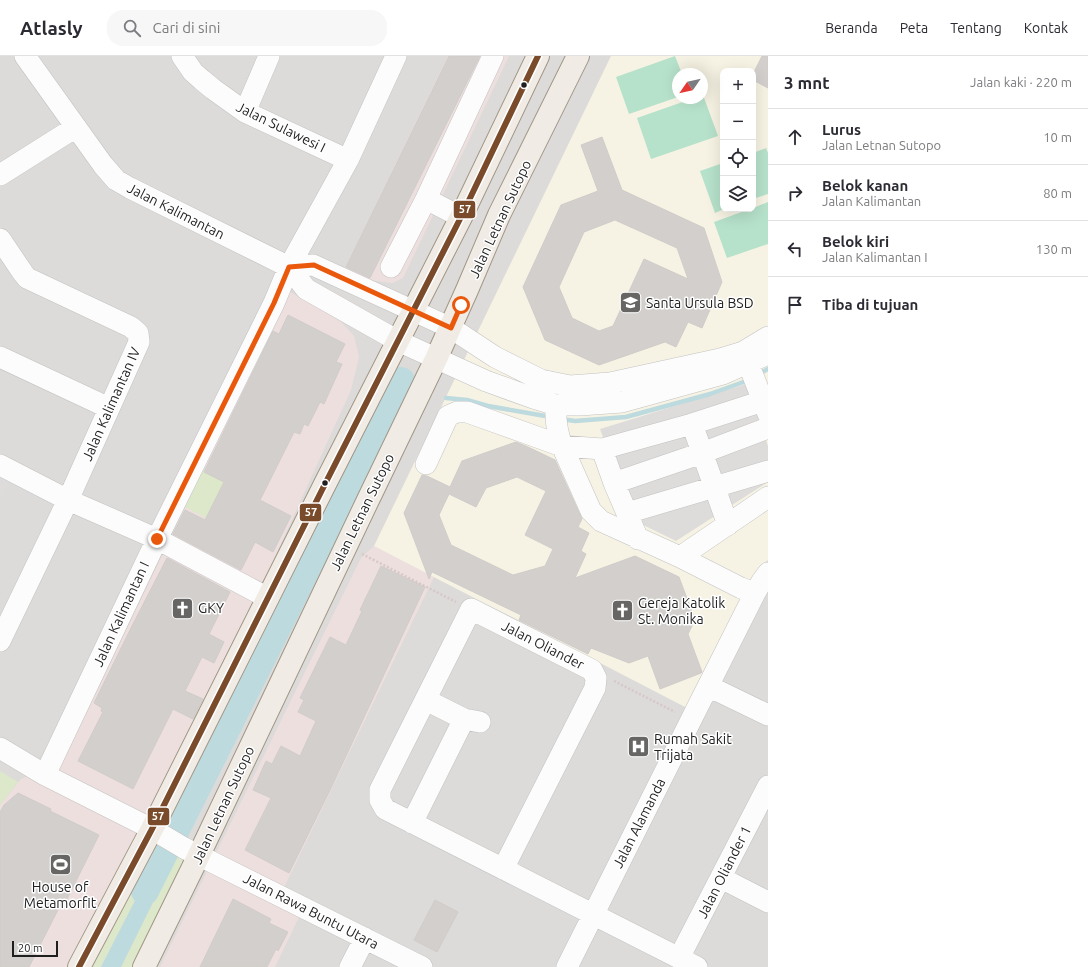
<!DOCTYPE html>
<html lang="id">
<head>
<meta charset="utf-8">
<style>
  :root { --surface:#fff; --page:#f7f7f7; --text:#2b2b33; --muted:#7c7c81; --line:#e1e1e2 }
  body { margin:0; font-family:Ubuntu,sans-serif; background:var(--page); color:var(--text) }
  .controls { position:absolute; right:12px; top:12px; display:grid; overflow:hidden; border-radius:8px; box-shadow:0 4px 16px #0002 }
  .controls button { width:36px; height:36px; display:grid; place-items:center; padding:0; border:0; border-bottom:1px solid var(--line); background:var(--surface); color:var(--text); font:20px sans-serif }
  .compass { position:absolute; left:672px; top:12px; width:36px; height:36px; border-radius:50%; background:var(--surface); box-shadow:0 4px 16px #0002; rotate:236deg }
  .scale { position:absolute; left:12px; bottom:10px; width:46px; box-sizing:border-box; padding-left:4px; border:2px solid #1f1f1f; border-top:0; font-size:11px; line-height:14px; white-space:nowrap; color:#1f1f1f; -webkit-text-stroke:3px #fff; paint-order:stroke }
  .stop { position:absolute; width:12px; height:12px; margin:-9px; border:3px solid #ea580c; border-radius:50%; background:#fff }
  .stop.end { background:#ea580c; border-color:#fff; box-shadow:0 1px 4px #0008 }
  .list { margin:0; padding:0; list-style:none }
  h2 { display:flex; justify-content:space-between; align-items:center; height:52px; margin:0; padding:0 16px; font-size:17px }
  h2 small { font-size:13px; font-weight:400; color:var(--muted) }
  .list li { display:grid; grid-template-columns:26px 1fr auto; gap:12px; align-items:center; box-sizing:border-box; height:56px; padding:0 16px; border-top:1px solid var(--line) }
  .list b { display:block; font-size:15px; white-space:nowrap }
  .list p { margin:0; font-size:13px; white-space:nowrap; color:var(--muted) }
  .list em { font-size:13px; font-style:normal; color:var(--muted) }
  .icon { flex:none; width:22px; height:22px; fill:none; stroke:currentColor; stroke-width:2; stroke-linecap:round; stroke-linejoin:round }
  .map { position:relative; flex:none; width:768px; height:911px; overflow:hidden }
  header { display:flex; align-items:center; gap:24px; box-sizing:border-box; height:56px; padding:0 20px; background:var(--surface); border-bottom:1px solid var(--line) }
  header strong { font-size:19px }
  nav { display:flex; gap:22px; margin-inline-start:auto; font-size:14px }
  .search { width:280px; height:36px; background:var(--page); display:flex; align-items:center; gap:10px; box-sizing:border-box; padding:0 14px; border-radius:16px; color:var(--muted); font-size:15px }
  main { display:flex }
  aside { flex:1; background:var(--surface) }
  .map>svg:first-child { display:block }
  .residential { fill:#dcdbd9; fill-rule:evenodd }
  .commercial { fill:#eedfdf }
  .education { fill:#f6f3e4; fill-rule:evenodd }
  .grass { fill:#dce8c9 }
  .pitch { fill:#b6e1ca }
  .parking { fill:#dddcdb }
  .water { fill:#bddade }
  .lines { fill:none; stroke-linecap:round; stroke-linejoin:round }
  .stream { stroke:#bddade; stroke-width:4.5 }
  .river { stroke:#bddade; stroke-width:28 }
  .building { fill:#d2cfcc; stroke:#d0ccc9; fill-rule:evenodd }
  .minor-casing { stroke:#c3c2c0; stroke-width:22 }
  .major-casing { stroke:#a19686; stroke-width:24 }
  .path { stroke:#d6c8c7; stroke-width:2.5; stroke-dasharray:2 2; stroke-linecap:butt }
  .minor { stroke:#fcfcfc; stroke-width:21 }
  .major { stroke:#f0ebe5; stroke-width:22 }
  .bus-1-casing { stroke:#fff; stroke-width:9 }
  .bus-1 { stroke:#7a4b2a; stroke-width:6 }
  .route { stroke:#ea580c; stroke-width:5 }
  .bus-dot { fill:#1f1f1f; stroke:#fff; stroke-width:1.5 }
  .labels { text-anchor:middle; stroke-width:3; stroke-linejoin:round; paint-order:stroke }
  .street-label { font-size:14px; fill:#1f1f1f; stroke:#fff }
  .poi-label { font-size:14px; fill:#1f1f1f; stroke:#fff; text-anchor:start }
  .line-badge { stroke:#fff; stroke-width:1.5 }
  .badge-label { font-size:11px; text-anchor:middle; font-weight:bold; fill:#fff }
</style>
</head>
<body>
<header>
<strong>Atlasly</strong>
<div class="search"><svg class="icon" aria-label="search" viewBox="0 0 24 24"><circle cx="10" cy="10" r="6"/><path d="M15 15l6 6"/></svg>Cari di sini</div>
<nav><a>Beranda</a><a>Peta</a><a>Tentang</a><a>Kontak</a></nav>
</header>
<main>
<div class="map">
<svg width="768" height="911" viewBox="0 0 768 911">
  <rect width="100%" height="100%" fill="#edebe8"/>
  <!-- residential -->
  <path class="residential" d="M0,0H768V911H0ZM723,15H753V153H723ZM678,18H702V42H678Z"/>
  <!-- commercial -->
  <path class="commercial" d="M448,0H509L403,222L392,227L369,224L345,212Z
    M289,235L341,266L354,280L359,301L351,334L258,538L155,747L70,911H0V749L21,723L63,706Z
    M374,490L434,521L276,848L300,859L275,911H160L361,502Z"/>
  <!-- education -->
  <path class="education" d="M611,0H768V504L759,511L687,652L374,490ZM723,15H753V153H723ZM678,18H702V42H678Z"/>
  <!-- grass -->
  <path class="grass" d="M202,414L224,426L206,462L185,451Z
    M0,715L18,726L0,749Z
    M162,789L180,801L184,810L134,911H121L172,806L159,798L101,911H92L152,791Z"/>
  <!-- pitch -->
  <path class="pitch" d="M675,0L682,18H678V41L629,58L616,21Z
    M702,39H703L718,80L651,103L637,62L694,42H702Z
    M766,92L768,97V138L753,143V97Z
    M723,107V153H724L715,157L700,115Z
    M768,146V188L727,202L714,166L750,153H753V152Z"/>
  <!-- parking -->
  <path class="parking" d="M746,328L768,390V426L676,485L633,464L600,373Z
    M0,421L8,426L0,445Z"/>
  <!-- water -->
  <path class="water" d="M159,798L173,806L121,911H101Z"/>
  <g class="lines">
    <!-- stream -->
    <path class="stream" d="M757,319L768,313
      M446,342L467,344L488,350L551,361
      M561,363L575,365L626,361L710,338L749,324"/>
    <!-- river -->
    <path class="river" d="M145,835L401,325"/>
  </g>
  <!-- building -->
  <path class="building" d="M449,0H480L370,222L346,211Z
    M762,0H768V32L753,24V18Z
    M602,81L622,134L704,172L722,226L702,272L688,266L676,291L665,286L599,309L545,284L523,231L561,149L598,135L581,89ZM615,164L677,192L688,223L644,203L613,270L599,275L572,262L559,231L584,176Z
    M288,259L345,288L336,306L342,308L324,348L320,346L308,370L304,368L300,378L294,376L260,444L291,460L273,496L255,486L241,514L173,478L185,454L205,464L224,426L204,416L273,275L279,278Z
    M516,386L528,391L555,404L582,463L578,471L589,477L581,495L586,498L575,522L635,500L679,521L695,564L688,578L702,616L701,617L660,633L648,600L629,607L591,592L588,598L519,564L521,559L432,516L429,523L404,457L422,419L427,420L450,431L462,405ZM517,421L546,435L525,479L553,493L545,510L513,519L451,489L439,459L449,438L476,451L486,432Z
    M167,502L230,536L209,578L224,586L214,607L202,601L185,635L203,643L193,663L173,653L133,733L78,705L103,656L101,655L102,652L94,647L132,570Z
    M381,510L425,531L331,732L289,817L245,794L271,742L253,734L266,705L272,708L281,690L300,700L316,665L298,656L304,644L300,642L330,581L346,589L362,555L360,554Z
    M18,737L51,753L50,755L99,779L67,843L64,842L29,911H0V756L4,749Z
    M233,843L271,863L269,867L288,876L278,895L276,893L267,911H200Z
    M435,844L458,856L437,896L414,884Z"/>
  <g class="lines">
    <defs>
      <path id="minor" d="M25,0L103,109L116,124L130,132L289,211L306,233L398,285L486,325L533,342L556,349H580L622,346L723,318L768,298
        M182,0L193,16L202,24L213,33L245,56L348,104
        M245,56L269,0
        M0,119L76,71
        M426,143L461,161
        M0,183L23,217L27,222L131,271L138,277L139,286L68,444L0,585
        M289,211L313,209L451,272L495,301L541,324L570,330L610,327L720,303L743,296L768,281
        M391,211L426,143L493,0
        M743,296L749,307L750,312L768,358
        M0,301L109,352
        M556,349C555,364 557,376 562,390L602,393
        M692,368L728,469
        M426,408L448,360L457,356H467L562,390L591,455L601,465L680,501L741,532L755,537
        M0,409L68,444L157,483L268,542
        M614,427L702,397L768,372
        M627,457L768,415
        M638,483L614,427L602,393L692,368L763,345
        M680,501L768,441
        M708,630L768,659
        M426,644L464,663L480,666
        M0,692L45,719L152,773L184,792L422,911
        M45,719L157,483L274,247L289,211L348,104L396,0
        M412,767L464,663
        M503,813L595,632L596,622L592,614L471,553L380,734V744L385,753L697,911
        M721,822L768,846
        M679,902L768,730
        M350,911L365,882
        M567,911L691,664L755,537L762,525L768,517"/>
      <path id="major" d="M79,911L152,773L325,428L461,161L538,0
        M144,911L199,799L368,444L436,303L467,234L499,159L578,0"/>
    </defs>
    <!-- minor casing -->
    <use href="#minor" class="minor-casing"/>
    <!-- major casing -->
    <use href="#major" class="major-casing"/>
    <!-- path -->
    <path class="path" d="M362,498L456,546
      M614,625L675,656"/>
    <!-- minor -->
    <use href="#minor" class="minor"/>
    <!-- major -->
    <use href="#major" class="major"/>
    <defs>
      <path id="bus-1" d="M79,911L152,773L325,428L461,161L538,0"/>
    </defs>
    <!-- bus-1 casing -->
    <use href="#bus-1" class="bus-1-casing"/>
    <!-- bus-1 -->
    <use href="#bus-1" class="bus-1"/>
  </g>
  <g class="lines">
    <!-- route -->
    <path class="route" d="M157,483L274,247L289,211L314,209L451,272L461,249"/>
  </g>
  <!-- icons -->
  <defs>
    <symbol id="school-square" viewBox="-11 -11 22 22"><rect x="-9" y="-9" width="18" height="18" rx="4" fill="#676665" stroke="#fff"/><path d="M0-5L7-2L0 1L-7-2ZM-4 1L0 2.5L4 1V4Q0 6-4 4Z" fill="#fff"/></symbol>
    <symbol id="church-square" viewBox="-11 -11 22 22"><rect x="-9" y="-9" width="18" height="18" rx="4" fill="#676665" stroke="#fff"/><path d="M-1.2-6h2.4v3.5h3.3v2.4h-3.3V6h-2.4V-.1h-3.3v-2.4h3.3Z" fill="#fff"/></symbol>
    <symbol id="hospital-square" viewBox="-11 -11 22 22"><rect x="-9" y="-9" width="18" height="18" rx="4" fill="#676665" stroke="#fff"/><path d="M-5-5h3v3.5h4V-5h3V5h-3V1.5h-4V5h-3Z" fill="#fff"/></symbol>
    <symbol id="stadium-square" viewBox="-11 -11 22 22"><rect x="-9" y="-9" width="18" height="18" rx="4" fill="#676665" stroke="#fff"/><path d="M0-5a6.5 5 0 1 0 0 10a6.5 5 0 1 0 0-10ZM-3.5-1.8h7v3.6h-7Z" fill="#fff"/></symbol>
  </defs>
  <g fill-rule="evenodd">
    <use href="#school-square" x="618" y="234" width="25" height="25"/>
    <use href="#church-square" x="170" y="540" width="25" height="25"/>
    <use href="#church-square" x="610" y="542" width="25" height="25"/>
    <use href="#hospital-square" x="626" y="678" width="25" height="25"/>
    <use href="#stadium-square" x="48" y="796" width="25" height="25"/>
  </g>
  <!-- markers -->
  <g class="bus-dot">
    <circle cx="524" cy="29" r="3.5"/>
    <circle cx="325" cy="427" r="3.5"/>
  </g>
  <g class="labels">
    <!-- street labels -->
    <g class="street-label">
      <text transform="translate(281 71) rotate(26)" y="5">Jalan Sulawesi I</text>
      <text transform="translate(176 155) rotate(27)" y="5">Jalan Kalimantan</text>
      <text transform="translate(500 163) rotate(-65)" y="5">Jalan Letnan Sutopo</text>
      <text transform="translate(111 348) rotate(-66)" y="5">Jalan Kalimantan IV</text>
      <text transform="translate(362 456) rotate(-64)" y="5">Jalan Letnan Sutopo</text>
      <text transform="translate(121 558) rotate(-65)" y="5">Jalan Kalimantan I</text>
      <text transform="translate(543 589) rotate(27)" y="5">Jalan Oliander</text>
      <text transform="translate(223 749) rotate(-65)" y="5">Jalan Letnan Sutopo</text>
      <text transform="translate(639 767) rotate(-63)" y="5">Jalan Alamanda</text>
      <text transform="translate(724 816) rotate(-63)" y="5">Jalan Oliander 1</text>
      <text transform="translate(311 855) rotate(27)" y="5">Jalan Rawa Buntu Utara</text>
    </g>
    <!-- poi labels -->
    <g class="poi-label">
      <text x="646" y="252">Santa Ursula BSD</text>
      <text x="638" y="552">Gereja Katolik<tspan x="638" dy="16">St. Monika</tspan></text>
      <text x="198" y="557">GKY</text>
      <text x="654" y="688">Rumah Sakit<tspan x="654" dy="16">Trijata</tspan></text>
      <text x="60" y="836" text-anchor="middle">House of<tspan x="60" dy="16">Metamorfit</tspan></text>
    </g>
  </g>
  <g class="line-badge">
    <rect x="453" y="144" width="23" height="19" rx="4" fill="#7a4b2a"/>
    <rect x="299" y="447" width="23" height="19" rx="4" fill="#7a4b2a"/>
    <rect x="147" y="751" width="23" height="19" rx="4" fill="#7a4b2a"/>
  </g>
  <g class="badge-label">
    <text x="465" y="157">57</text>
    <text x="311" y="460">57</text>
    <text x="158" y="764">57</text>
  </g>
</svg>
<div class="controls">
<button>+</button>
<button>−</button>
<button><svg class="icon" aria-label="locate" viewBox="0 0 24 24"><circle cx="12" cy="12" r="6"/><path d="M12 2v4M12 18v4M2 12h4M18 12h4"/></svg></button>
<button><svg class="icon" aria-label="layers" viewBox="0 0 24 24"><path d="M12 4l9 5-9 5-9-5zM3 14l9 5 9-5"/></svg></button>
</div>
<svg class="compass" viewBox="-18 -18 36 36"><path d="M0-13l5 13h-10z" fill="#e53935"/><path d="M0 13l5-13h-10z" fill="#7c7c81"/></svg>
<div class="scale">20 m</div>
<div class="stop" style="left:461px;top:249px"></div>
<div class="stop end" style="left:157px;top:483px"></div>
</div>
<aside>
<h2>3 mnt<small>Jalan kaki · 220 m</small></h2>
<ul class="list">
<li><svg class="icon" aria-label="ahead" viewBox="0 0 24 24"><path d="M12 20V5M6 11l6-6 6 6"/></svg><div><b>Lurus</b><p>Jalan Letnan Sutopo</p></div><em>10 m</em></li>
<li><svg class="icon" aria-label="right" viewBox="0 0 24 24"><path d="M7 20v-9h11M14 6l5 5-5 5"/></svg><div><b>Belok kanan</b><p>Jalan Kalimantan</p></div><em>80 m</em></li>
<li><svg class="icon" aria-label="left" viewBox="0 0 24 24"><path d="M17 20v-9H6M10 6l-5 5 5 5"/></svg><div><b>Belok kiri</b><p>Jalan Kalimantan I</p></div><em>130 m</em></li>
<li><svg class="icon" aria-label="arrive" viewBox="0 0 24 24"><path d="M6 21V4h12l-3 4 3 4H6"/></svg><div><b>Tiba di tujuan</b></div></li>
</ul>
</aside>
</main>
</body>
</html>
